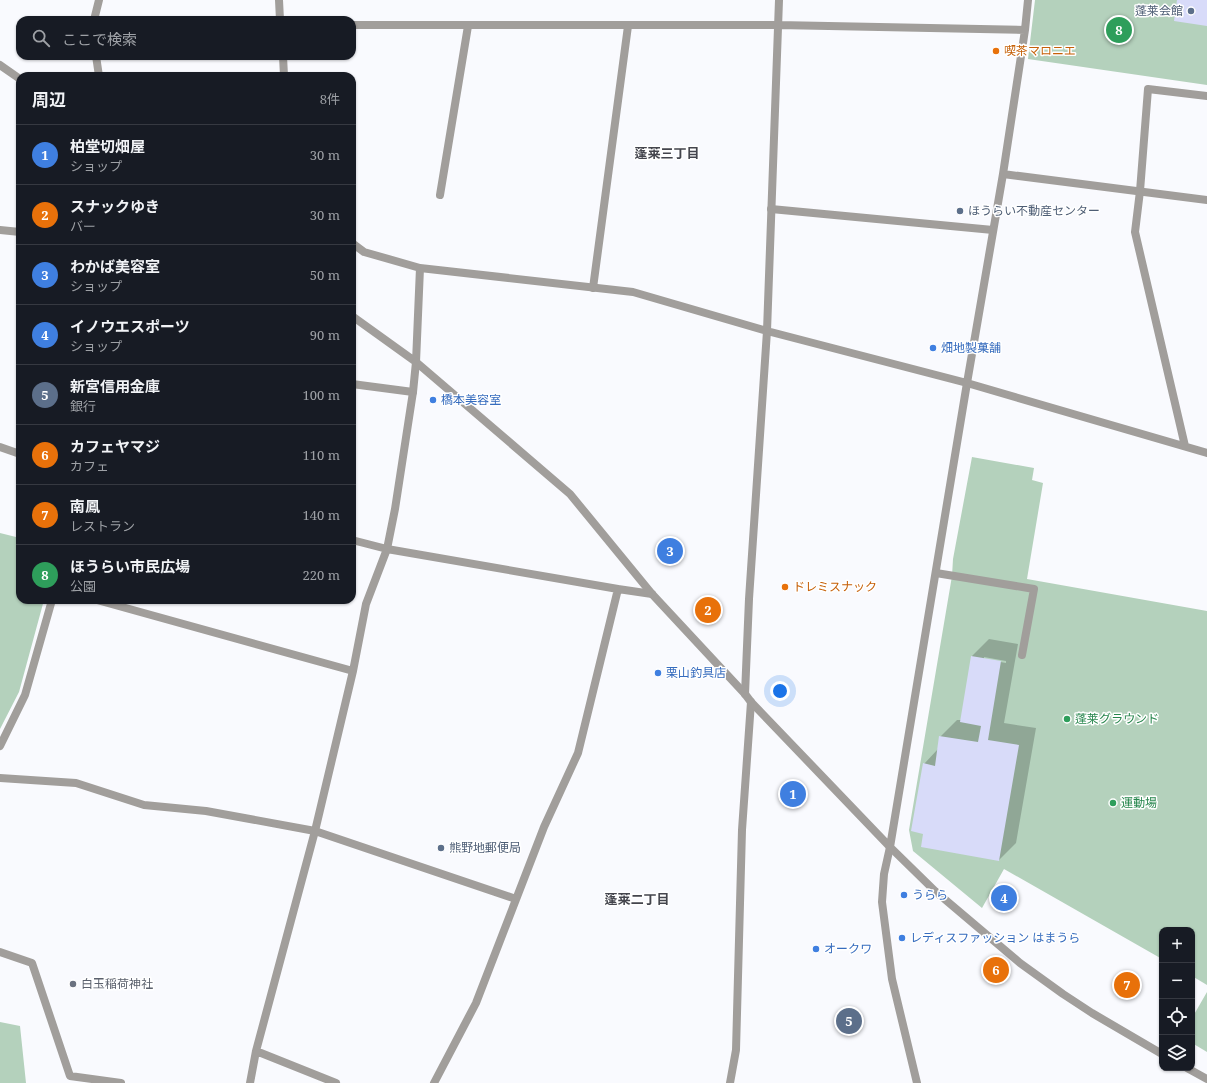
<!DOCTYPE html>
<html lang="ja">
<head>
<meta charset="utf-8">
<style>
  :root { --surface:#171b24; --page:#242831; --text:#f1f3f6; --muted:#9ea1a6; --line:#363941; --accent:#88b5cc }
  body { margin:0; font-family:"Noto Serif","Noto Sans JP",serif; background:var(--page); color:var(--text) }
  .controls { position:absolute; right:12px; bottom:12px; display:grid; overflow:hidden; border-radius:8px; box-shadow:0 1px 3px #0004 }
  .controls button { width:36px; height:36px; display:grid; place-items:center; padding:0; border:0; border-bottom:1px solid var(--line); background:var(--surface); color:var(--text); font:20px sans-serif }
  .you { position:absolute; left:780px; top:691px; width:14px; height:14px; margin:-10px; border:3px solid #fff; border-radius:50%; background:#1a73e8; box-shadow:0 0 0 6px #1a73e833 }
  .badge { display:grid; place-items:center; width:26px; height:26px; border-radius:50%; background:var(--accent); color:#fff; font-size:13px; font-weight:700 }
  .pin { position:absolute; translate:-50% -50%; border:2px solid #fff; box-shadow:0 1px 4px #0006 }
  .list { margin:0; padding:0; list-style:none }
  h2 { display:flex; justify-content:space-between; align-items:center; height:52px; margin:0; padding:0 16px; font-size:17px }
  h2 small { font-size:13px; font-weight:400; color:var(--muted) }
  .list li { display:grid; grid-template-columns:26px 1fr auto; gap:12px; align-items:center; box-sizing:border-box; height:60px; padding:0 16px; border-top:1px solid var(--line) }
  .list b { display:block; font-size:15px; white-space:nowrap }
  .list p { margin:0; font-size:13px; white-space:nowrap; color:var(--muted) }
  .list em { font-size:13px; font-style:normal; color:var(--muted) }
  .icon { flex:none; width:22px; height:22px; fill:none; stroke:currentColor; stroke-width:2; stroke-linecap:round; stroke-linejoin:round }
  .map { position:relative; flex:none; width:1207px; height:1083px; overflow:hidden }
  .search { position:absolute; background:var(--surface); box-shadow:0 1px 3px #0004; left:16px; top:16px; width:340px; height:44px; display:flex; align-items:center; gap:10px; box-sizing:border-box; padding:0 14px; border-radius:12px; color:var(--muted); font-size:15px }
  .panel { position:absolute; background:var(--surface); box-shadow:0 1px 3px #0004; left:16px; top:72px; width:340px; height:532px; border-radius:12px }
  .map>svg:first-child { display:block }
  .green { fill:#b4d1bc }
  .shadow { fill:#0003; fill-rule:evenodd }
  .building { fill:#d8dbf9 }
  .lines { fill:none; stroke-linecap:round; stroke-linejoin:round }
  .service { stroke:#a19e9b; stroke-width:8 }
  .minor { stroke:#a19e9b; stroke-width:8 }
  .tertiary { stroke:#a19e9b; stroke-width:8 }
  .service-dot { fill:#5c6f8a; stroke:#fff; stroke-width:1.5 }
  .food-dot { fill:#e8710a; stroke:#fff; stroke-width:1.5 }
  .shop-dot { fill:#3f7fe0; stroke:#fff; stroke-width:1.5 }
  .leisure-dot { fill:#2e9e5b; stroke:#fff; stroke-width:1.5 }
  .worship-dot { fill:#6b7280; stroke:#fff; stroke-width:1.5 }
  .labels { text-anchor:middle; stroke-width:3; stroke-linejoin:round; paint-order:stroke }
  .service-label { font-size:12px; fill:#4e5e75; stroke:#fff; text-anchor:start }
  .food-label { font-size:12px; fill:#c56008; stroke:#fff; text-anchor:start }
  .shop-label { font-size:12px; fill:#366cbe; stroke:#fff; text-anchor:start }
  .leisure-label { font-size:12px; fill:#27864d; stroke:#fff; text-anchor:start }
  .worship-label { font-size:12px; fill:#5b616d; stroke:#fff; text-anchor:start }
  .neighbourhood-label { font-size:13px; font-weight:bold; fill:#44454d; stroke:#fff }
</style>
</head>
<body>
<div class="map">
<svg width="1207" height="1083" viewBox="0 0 1207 1083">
  <rect width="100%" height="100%" fill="#f9fafe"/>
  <!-- green -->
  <path class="green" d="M1035,0H1207V85L1028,59Z
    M972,457L1034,468L1032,480L1043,483L1027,579L1207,611V985L1192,976V930H1162V959L1004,869L982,908L913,851L909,830L952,576L953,559Z
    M0,533L20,538V600H44L19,692L0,729Z
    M1207,992V1052L1192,1043V1018Z
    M0,1022L20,1026L26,1083H0Z"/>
  <!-- shadow -->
  <path class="shadow" d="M989,639L1018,644L1004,723L1036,728L1016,843L999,860L924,764L938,749L940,737L957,720H961L972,656ZM984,657L1006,661V663L984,659Z"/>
  <!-- building -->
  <path class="building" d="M1177,0H1207V26L1174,21Z
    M971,656L1001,661L988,740L1019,745L999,861L921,847L923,834L911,831L923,763L935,766L939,736L978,742L981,726L960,722Z"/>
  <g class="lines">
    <!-- service -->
    <path class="service" d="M94,20L99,0
      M96,56L99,76
      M771,209L993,230
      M0,230L20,232
      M593,288L628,26
      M352,384L413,392
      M936,573L1034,589L1022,655"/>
    <!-- minor -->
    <path class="minor" d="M279,0L280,20
      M352,25H778L1025,30
      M283,56L284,76
      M0,65L20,79
      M1003,174L1207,200
      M440,195L468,26
      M352,243L364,252L420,268L633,292L767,331L967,383L1207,453
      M352,316L416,362
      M967,383L1003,174L1025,30L1028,0
      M1185,446L1135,232L1140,191L1148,89L1207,96
      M0,447L20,454
      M352,540L387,549L618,589L652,594
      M97,600L353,671
      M745,694L749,599L767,331L779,0
      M0,746L25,695L52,600
      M0,778L76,783L144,805L206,811L315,831L516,899
      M890,847L884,874L882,902L892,979L917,1083
      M0,952L32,963L70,1076L121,1083
      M256,1051L336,1083
      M250,1083L256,1051L315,831L353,671L366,604L387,549L395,509L413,392L416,362L420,268
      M434,1083L476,1003L544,827L578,753L618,589
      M730,1083L736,1050L742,830L751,702"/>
    <!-- tertiary -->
    <path class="tertiary" d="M416,362L570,494L652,594L745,694L751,702L890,847L935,891L1020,963L1063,994L1092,1013L1162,1054
      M890,847L967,383
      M1187,1068L1207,1079"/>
  </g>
  <!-- markers -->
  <g class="service-dot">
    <circle cx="1191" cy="11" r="4"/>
    <circle cx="960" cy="211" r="4"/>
    <circle cx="441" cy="848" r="4"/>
  </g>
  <g class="food-dot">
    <circle cx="996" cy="51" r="4"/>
    <circle cx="785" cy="587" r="4"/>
  </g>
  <g class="shop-dot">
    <circle cx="933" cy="348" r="4"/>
    <circle cx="433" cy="400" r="4"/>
    <circle cx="658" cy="673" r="4"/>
    <circle cx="904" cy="895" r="4"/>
    <circle cx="902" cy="938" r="4"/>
    <circle cx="816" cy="949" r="4"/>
  </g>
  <g class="leisure-dot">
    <circle cx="1067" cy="719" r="4"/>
    <circle cx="1113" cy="803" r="4"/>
  </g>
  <circle class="worship-dot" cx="73" cy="984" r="4"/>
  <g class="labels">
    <!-- service labels -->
    <g class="service-label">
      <text x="1183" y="15" text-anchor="end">蓬莱会館</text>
      <text x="968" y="215">ほうらい不動産センター</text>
      <text x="449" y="852">熊野地郵便局</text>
    </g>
    <!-- food labels -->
    <g class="food-label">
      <text x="1004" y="55">喫茶マロニエ</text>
      <text x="793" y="591">ドレミスナック</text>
    </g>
    <!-- shop labels -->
    <g class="shop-label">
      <text x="941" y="352">畑地製菓舗</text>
      <text x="441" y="404">橋本美容室</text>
      <text x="666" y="677">栗山釣具店</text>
      <text x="912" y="899">うらら</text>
      <text x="910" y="942">レディスファッション はまうら</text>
      <text x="824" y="953">オークワ</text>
    </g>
    <!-- leisure labels -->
    <g class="leisure-label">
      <text x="1075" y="723">蓬莱グラウンド</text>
      <text x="1121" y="807">運動場</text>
    </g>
    <!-- worship labels -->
    <g class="worship-label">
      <text x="81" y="988">白玉稲荷神社</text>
    </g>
    <!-- neighbourhood labels -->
    <g class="neighbourhood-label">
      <text x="667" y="158">蓬莱三丁目</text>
      <text x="637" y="904">蓬莱二丁目</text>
    </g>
  </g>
</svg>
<div class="controls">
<button>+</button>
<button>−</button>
<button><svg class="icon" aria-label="locate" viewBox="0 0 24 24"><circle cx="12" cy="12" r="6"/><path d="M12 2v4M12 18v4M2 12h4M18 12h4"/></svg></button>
<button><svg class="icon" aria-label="layers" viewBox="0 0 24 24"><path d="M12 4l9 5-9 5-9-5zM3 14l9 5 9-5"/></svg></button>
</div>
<div class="you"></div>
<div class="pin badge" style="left:793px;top:794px;background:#3f7fe0">1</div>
<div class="pin badge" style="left:708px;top:610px;background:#e8710a">2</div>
<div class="pin badge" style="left:670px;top:551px;background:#3f7fe0">3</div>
<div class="pin badge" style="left:1004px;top:898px;background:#3f7fe0">4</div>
<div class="pin badge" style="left:849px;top:1021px;background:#5c6f8a">5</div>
<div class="pin badge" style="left:996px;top:970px;background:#e8710a">6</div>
<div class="pin badge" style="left:1127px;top:985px;background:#e8710a">7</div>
<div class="pin badge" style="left:1119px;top:30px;background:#2e9e5b">8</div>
<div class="search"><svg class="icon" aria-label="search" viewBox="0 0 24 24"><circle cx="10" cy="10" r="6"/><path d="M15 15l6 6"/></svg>ここで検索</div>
<section class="panel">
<h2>周辺<small>8件</small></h2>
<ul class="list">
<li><span class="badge" style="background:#3f7fe0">1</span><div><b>柏堂切畑屋</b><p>ショップ</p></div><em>30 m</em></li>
<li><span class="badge" style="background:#e8710a">2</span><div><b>スナックゆき</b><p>バー</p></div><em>30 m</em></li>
<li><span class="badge" style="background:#3f7fe0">3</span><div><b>わかば美容室</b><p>ショップ</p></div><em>50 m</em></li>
<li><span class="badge" style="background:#3f7fe0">4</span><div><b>イノウエスポーツ</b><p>ショップ</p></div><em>90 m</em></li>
<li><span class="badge" style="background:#5c6f8a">5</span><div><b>新宮信用金庫</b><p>銀行</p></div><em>100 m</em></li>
<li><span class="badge" style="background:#e8710a">6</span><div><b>カフェヤマジ</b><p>カフェ</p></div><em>110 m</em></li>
<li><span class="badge" style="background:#e8710a">7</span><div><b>南鳳</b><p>レストラン</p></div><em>140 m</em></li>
<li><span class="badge" style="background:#2e9e5b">8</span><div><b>ほうらい市民広場</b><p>公園</p></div><em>220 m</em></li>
</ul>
</section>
</div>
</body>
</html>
